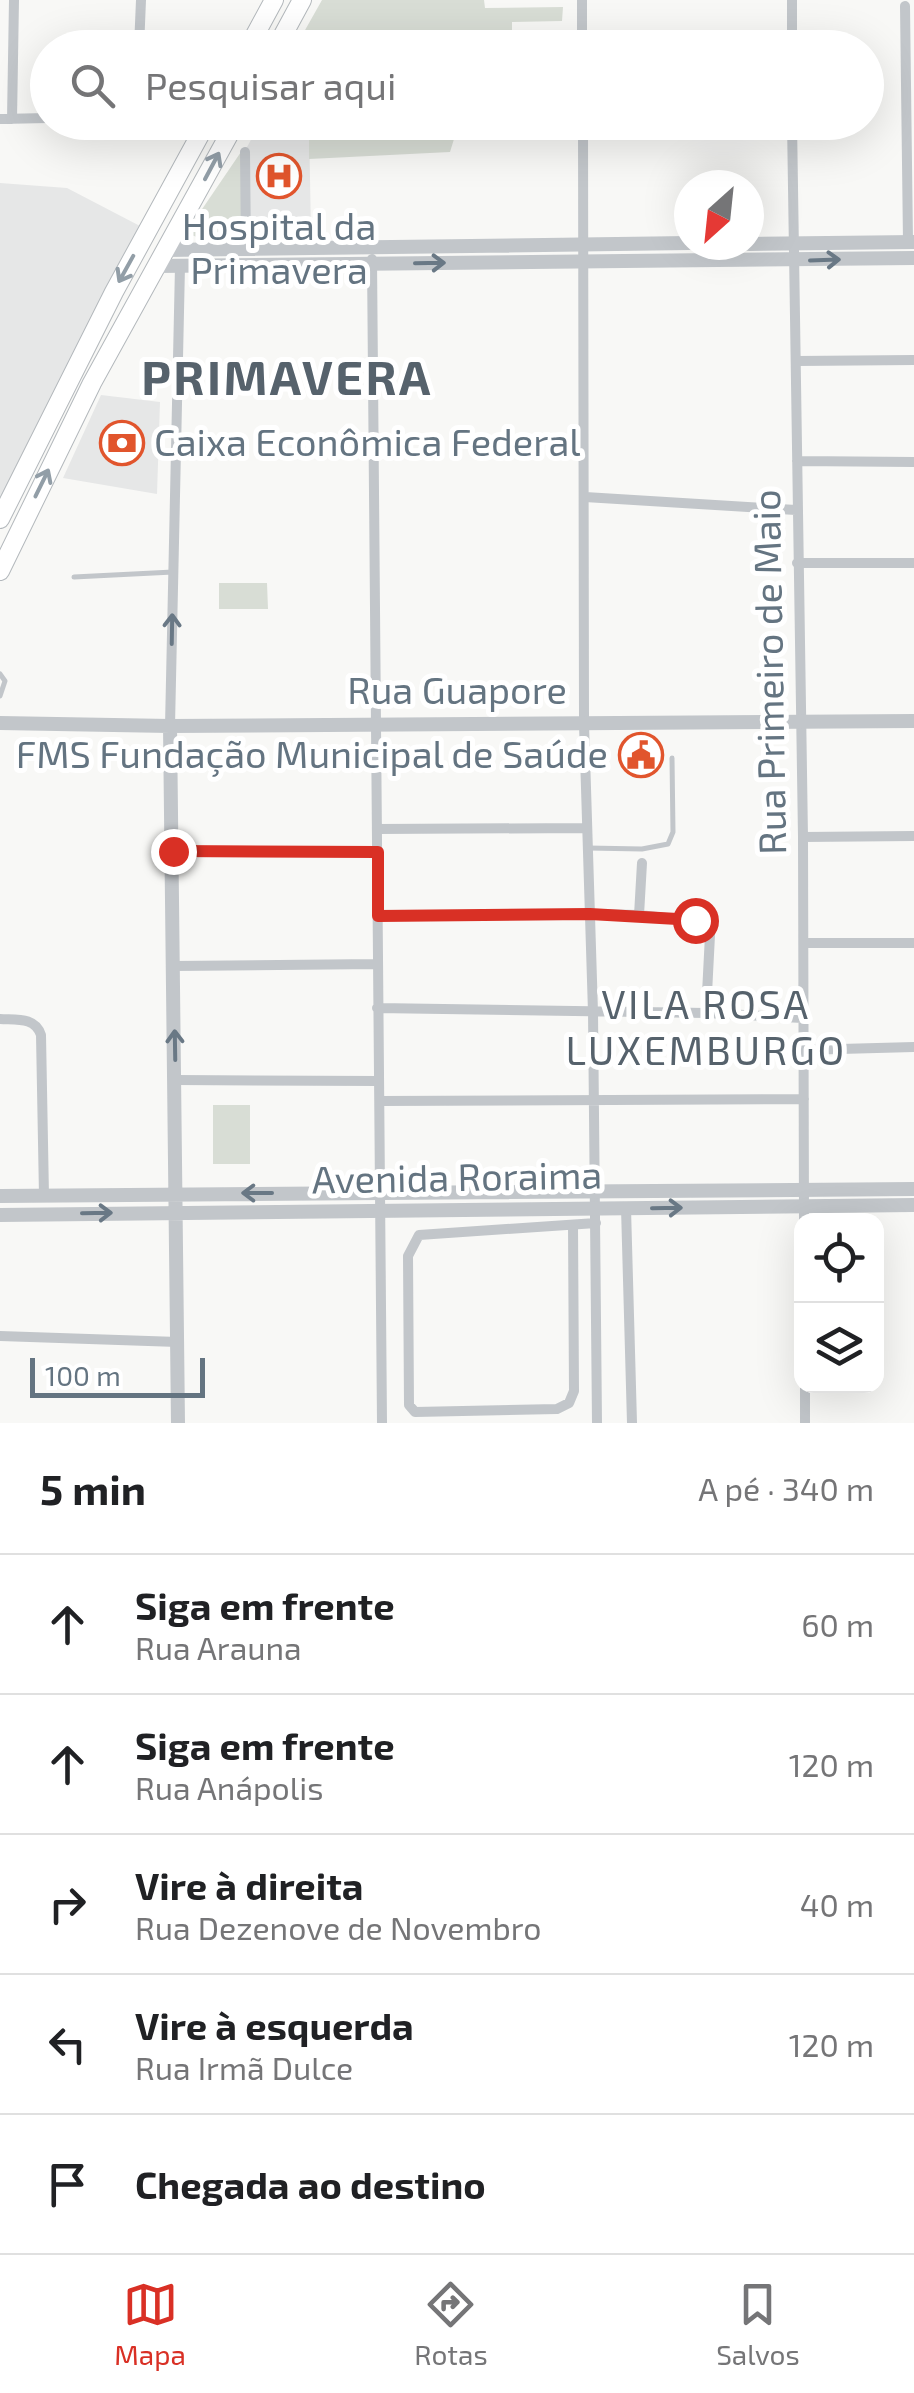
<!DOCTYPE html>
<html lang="pt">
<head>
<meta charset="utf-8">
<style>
  :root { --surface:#fff; --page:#f2f2f2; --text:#202124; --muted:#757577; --line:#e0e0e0; --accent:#d93025 }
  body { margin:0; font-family:"Exo 2",sans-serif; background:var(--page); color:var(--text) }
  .controls { position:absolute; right:30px; bottom:30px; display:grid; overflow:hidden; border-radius:20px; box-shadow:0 10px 40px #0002 }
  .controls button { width:90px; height:90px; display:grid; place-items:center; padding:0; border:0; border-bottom:2px solid var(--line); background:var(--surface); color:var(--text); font:50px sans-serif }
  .compass { position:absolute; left:674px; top:170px; width:90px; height:90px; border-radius:50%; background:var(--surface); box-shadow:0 10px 40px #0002; rotate:207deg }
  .scale { position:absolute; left:30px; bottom:25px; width:175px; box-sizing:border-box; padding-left:10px; border:5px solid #647481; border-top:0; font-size:28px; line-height:35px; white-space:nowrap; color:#647481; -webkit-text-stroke:8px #fff; paint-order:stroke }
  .stop { position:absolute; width:30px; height:30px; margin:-22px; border:8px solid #d93025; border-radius:50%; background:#fff }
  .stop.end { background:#d93025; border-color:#fff; box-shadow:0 2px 10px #0008 }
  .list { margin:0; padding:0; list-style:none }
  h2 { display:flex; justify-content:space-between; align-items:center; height:130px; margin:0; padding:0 40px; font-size:42px }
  h2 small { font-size:32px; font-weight:400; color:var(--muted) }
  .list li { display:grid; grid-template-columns:65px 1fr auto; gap:30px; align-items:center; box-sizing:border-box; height:140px; padding:0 40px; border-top:2px solid var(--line) }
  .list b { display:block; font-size:38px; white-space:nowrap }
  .list p { margin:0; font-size:32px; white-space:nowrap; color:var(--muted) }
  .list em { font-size:32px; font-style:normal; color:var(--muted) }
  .icon { flex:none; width:55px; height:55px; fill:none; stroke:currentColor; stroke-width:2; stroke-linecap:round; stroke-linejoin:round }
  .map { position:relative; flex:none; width:914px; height:1423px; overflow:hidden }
  .search { position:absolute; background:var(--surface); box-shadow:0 10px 40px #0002; left:30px; right:30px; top:30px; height:110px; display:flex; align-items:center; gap:25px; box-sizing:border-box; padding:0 35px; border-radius:55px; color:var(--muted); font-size:38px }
  .sheet { height:830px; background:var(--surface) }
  nav { display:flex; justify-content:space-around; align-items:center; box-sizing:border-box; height:140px; border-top:2px solid var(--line); background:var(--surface); font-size:28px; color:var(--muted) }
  nav a { display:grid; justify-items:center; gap:5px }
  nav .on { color:var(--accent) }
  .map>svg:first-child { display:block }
  .built { fill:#e6e7e7 }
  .green { fill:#d8ddd5 }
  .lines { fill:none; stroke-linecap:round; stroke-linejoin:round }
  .primary-casing { stroke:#b3b8bc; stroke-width:20 }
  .service { stroke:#c2c6ca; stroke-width:5 }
  .minor { stroke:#c2c6ca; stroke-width:10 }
  .tertiary { stroke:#c2c6ca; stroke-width:14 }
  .primary { stroke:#fff; stroke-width:18 }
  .oneway { stroke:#929ea7 }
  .oneway2 { stroke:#697885 }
  .route { stroke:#d93025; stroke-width:12 }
  .labels { text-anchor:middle; stroke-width:10; stroke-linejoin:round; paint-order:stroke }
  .poi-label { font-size:38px; fill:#647481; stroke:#fff }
  .street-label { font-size:38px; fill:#647481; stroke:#fff }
  .neighbourhood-label { font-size:40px; letter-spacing:2.5px; fill:#56626c; stroke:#fff }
  .district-label { font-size:48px; font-weight:bold; letter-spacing:2.5px; fill:#56626c; stroke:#fff }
</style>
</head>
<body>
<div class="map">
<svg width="914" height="1423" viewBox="0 0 914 1423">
  <rect width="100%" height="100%" fill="#f8f8f6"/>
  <!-- built -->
  <path class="built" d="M260,123H309L311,233L251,235L247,147Z
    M0,183L67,188L140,226L0,501Z
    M101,395L160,402L157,494L63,478Z"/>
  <!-- green -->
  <path class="green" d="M322,0H484L485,8L563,7L562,21L512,22V47H330L300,39Z
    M309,123V122L459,123L450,152L309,159Z
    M243,149L242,236L197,237L191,235L194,221Z
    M219,583H267L268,609H219Z
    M213,1105H250V1164H213Z"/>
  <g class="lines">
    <defs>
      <path id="primary" d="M248,48L274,0
        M276,48L302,0
        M0,519L114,292L207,122
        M0,571L92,383L236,122"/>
    </defs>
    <!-- primary casing -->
    <use href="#primary" class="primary-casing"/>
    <!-- service -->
    <path class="service" d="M74,577L173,572
      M0,674L5,681L0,696
      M588,848L642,849L668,844L673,832L672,758"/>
    <!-- minor -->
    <path class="minor" d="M582,0V48
      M905,6L908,242
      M139,48L141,0
      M792,48V0
      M0,119L48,118
      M12,119L14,0
      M583,122L584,724L593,1012L597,1423
      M792,122L803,837L804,1220
      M245,152L246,249
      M372,259L382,1423
      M797,361L914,360
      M797,461L914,462
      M585,497L796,510
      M797,563H914
      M170,726L180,266
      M377,829L587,828
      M803,837L914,836
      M173,851L378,852
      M639,915L642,863
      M378,916L590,914L639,915L703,922L710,935L706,1013
      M804,943H914
      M174,966L377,964
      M377,1008L706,1013L803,1018
      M0,1019C17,1020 35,1017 41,1035L44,1196
      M803,1050L914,1047
      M176,1080L379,1081
      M380,1101L804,1099
      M626,1208L632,1423
      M573,1225L574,1391L569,1403L557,1409L415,1412L409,1405L408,1256L419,1235L596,1223
      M0,1336L178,1342
      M805,1386V1423"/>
    <!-- tertiary -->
    <path class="tertiary" d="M749,244L914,242
      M167,250L689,243
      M157,266L914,258
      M0,723L170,726L914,721
      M170,726L178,1423
      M0,1196L914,1189
      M0,1215L914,1205"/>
    <!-- primary -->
    <use href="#primary" class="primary"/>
  </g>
  <!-- one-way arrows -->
  <defs><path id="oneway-shaft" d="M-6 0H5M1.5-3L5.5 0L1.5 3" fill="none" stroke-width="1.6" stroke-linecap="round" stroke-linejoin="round" transform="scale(2.5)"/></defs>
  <g class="oneway">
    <use href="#oneway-shaft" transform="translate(212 166) rotate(-62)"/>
    <use href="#oneway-shaft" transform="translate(126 269) rotate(119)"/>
    <use href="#oneway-shaft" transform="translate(42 483) rotate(-64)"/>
  </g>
  <g class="oneway2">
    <use href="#oneway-shaft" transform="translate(825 260) rotate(-2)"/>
    <use href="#oneway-shaft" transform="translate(430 263) rotate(-1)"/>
    <use href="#oneway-shaft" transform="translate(172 629) rotate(-89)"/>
    <use href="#oneway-shaft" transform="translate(175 1045) rotate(-91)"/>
    <use href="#oneway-shaft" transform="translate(257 1193) rotate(180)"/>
    <use href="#oneway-shaft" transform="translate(667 1208) rotate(-1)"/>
    <use href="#oneway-shaft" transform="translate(97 1213) rotate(-1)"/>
  </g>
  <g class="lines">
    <!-- route -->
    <path class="route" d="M173,851L378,852V916L590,914L695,920"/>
  </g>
  <!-- icons -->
  <defs>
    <symbol id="hospital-ring" viewBox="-11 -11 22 22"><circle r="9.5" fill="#fff" stroke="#e1552d" stroke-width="1.5"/><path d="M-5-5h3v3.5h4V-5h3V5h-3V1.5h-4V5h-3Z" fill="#e1552d"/></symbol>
    <symbol id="bank-ring" viewBox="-11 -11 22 22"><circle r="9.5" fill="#fff" stroke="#e1552d" stroke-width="1.5"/><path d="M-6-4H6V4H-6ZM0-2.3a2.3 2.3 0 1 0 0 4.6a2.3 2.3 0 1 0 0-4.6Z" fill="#e1552d"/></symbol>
    <symbol id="civic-ring" viewBox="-11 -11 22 22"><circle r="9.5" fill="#fff" stroke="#e1552d" stroke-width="1.5"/><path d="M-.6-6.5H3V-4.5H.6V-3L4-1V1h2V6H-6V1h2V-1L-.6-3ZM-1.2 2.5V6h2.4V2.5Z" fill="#e1552d"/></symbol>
  </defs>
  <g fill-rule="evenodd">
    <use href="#hospital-ring" x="254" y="151" width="50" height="50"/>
    <use href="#bank-ring" x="97" y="418" width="50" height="50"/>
    <use href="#civic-ring" x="616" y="730" width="50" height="50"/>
  </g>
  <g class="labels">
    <!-- poi labels -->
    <g class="poi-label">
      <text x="279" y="240">Hospital da<tspan x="279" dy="44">Primavera</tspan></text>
      <text x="154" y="456" text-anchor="start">Caixa Econômica Federal</text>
      <text x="608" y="768" text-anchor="end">FMS Fundação Municipal de Saúde</text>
    </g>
    <!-- street labels -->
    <g class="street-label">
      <text transform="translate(770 672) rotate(-91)" y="13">Rua Primeiro de Maio</text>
      <text x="457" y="704">Rua Guapore</text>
      <text transform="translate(457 1178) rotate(-1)" y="13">Avenida Roraima</text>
    </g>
    <!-- neighbourhood labels -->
    <g class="neighbourhood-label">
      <text x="706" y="1019">VILA ROSA<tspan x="706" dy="46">LUXEMBURGO</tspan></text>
    </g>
    <!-- district labels -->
    <g class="district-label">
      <text x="287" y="395">PRIMAVERA</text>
    </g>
  </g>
</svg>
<div class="controls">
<button><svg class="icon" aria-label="locate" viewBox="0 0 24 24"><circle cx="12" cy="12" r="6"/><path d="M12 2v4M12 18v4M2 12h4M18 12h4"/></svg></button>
<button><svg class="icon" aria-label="layers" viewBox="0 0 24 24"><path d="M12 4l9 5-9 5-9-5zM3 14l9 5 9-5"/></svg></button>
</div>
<svg class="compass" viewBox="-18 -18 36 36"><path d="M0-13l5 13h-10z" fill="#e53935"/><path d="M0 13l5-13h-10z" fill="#757577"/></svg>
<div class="scale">100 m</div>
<div class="stop" style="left:695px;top:920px"></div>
<div class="stop end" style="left:173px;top:851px"></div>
<div class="search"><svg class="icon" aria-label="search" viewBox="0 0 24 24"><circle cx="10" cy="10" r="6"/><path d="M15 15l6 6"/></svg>Pesquisar aqui</div>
</div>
<section class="sheet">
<h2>5 min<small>A pé · 340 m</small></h2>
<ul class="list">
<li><svg class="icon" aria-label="ahead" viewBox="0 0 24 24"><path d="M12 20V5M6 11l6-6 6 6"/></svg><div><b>Siga em frente</b><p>Rua Arauna</p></div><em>60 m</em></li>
<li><svg class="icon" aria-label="ahead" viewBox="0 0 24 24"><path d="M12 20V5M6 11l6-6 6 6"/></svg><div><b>Siga em frente</b><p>Rua Anápolis</p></div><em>120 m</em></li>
<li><svg class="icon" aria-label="right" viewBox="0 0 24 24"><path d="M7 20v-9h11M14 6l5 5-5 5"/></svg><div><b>Vire à direita</b><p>Rua Dezenove de Novembro</p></div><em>40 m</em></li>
<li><svg class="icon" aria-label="left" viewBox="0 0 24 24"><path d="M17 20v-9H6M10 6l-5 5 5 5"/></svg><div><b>Vire à esquerda</b><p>Rua Irmã Dulce</p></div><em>120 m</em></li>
<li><svg class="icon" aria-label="arrive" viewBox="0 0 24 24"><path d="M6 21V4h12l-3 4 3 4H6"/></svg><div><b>Chegada ao destino</b></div></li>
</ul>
</section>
<nav>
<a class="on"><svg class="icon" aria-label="map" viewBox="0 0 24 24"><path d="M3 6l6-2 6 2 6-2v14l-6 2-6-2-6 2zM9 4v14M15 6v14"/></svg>Mapa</a>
<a><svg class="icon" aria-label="directions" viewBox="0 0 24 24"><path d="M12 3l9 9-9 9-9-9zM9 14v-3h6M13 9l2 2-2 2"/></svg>Rotas</a>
<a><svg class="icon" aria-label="saved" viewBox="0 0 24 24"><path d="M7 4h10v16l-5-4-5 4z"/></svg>Salvos</a>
</nav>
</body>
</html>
